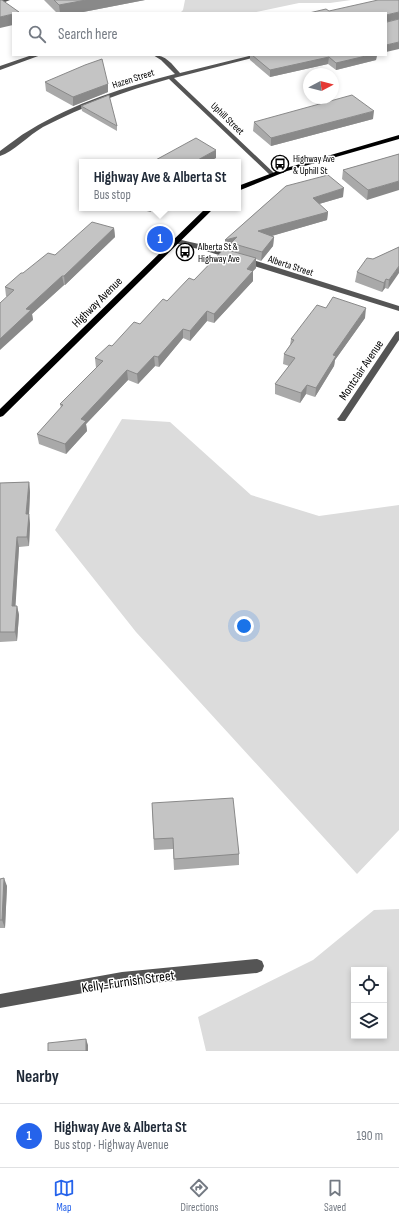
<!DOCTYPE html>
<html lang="en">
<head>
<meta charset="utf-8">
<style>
  :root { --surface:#fff; --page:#f6f6f7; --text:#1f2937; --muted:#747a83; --line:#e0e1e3; --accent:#2563eb }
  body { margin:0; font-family:"Sofia Sans Condensed",sans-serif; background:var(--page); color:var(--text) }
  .controls { position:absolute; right:12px; bottom:12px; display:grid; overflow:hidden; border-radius:0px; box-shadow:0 2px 6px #0003 }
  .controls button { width:36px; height:36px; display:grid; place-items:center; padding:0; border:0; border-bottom:1px solid var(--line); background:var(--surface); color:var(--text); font:20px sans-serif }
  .compass { position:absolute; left:303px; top:68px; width:36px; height:36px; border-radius:50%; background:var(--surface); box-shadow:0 2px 6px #0003; rotate:83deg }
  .you { position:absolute; left:244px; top:626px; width:14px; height:14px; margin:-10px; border:3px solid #fff; border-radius:50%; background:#1a73e8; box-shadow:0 0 0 6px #1a73e833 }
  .badge { display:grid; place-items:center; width:26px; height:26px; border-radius:50%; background:var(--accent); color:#fff; font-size:13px; font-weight:700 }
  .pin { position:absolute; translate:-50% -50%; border:2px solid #fff; box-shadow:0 1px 4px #0006 }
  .popup { position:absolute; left:79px; top:159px; width:162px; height:52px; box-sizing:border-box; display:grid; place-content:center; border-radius:0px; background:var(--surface); filter:drop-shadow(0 1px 3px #0005); font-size:13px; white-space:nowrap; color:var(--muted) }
  .popup b { font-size:15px; color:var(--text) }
  .popup::after { content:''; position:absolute; left:50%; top:100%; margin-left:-8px; border:8px solid transparent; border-top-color:var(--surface) }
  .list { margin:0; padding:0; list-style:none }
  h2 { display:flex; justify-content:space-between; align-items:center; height:52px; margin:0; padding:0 16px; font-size:17px }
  h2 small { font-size:13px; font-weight:400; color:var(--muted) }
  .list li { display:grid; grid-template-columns:26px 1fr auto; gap:12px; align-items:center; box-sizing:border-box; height:64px; padding:0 16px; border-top:1px solid var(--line) }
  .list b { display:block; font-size:15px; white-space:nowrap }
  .list p { margin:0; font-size:13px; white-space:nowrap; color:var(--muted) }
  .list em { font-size:13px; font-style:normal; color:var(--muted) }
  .icon { flex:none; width:22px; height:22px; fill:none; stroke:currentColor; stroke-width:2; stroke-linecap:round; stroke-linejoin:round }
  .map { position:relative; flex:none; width:399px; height:1051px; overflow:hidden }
  .search { position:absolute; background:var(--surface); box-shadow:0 2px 6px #0003; left:12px; right:12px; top:12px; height:44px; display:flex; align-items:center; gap:10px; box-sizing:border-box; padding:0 14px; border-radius:0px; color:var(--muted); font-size:15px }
  .sheet { height:116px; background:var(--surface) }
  nav { display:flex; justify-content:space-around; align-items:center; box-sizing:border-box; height:56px; border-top:1px solid var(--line); background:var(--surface); font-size:11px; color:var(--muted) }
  nav a { display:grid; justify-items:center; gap:2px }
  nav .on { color:var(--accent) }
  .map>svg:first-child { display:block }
  .green { fill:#dcdcdc; fill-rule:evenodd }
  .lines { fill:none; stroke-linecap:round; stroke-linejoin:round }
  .minor { fill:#555; fill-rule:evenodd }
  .major { fill:#000; fill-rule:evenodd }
  .wall { fill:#a9a9a9 }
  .shaded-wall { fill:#898989 }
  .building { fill:#c4c4c4; stroke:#898989 }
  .labels { text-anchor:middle; stroke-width:3; stroke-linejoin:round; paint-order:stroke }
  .far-street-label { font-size:10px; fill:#000; stroke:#fff }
  .far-poi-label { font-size:10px; fill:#000; stroke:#fff; text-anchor:start }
  .street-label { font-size:12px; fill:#000; stroke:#fff }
  .near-street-label { font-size:14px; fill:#000; stroke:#fff }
</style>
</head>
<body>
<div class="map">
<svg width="399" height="1051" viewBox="0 0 399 1051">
  <rect width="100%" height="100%" fill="#fff"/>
  <!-- green -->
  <path class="green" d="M185,0H351L330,3H299L252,13H180L183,10Z
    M122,419L170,422L251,495L319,516L399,505V830L357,874L136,632L55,530Z
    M399,909V1051H206L198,1017L313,960L374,910ZM354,970H384V1036H354Z"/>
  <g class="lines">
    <!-- minor -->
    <path class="minor" d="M0,0H10L0,4Z
      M32,55H41L0,70V66Z
      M153,55C166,55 172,64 180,73L253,55H264L174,78L274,173V175H270L169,79C125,91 84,106 43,127C29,135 13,152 0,156V151C10,144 19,136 30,130C74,103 125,87 175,74L161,60Z
      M174,239H177L212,247L399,306V311L206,251L174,243Z
      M399,331V340L345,421H339L337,419L339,417L396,332Z
      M257,959L262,961L264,966L262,971L257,973L122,986L0,1008V994L122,972Z"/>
    <!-- major -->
    <path class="major" d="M399,135V139L287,171L238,191V186L283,169Z
      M206,208H214L3,416L0,417V409Z"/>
  </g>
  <!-- wall -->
  <path class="wall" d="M44,0H145L78,13H57Z
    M250,55H377L376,60L336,70L328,64L270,77L250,60Z
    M45,82L108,84V92L73,106L46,91Z
    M81,106L117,126V131L82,111Z
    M373,119L271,146L253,131L254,122Z
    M399,154L367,200L342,179L343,170Z
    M286,186L343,197L319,204L328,212L327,220L271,236L274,237L273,246L261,261L256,259V268L253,271V281L214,323L207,321L190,341L183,338L159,367L155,366L138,384L128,380L86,424L87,431L66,454L39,444L37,434L61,408L60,404L96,368L95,358L112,346L140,324L167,301L231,251V247L225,249V240Z
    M137,208H154L150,212Z
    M114,228L115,237L65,285H64L32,314L33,320L6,296L5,287L23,273L55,255Z
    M399,247L388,289L385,288L382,292L355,282L357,272L373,259Z
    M365,318L335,360L334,366L315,397L306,394L300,403L275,394V384L289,366L283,364L284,354L290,345L291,339Z
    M29,482L30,492L29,515L30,524L29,546L19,547L15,606H17L19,615L17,641L0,642V483Z
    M152,803L239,854V865L174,870L173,849L154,850Z
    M0,879L7,886L5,928H0Z"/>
  <!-- shaded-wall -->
  <path class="shaded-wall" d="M86,0H145L78,13H60L59,5Z
    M399,12V19L386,22V15Z
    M13,14V25L0,28V17Z
    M399,42V49L386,52V45Z
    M370,55H377L376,60L336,70V63Z
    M329,57L328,64L270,77V70Z
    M108,84V92L73,106V97Z
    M374,111L373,119L271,146V138Z
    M216,150V158L209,162H194Z
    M399,181V190L367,200L368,190Z
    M344,188L343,197L312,206L313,198Z
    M150,208H154L150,212Z
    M328,212L327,220L258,240V231Z
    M114,228L115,237L65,285L64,276Z
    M237,237L231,243V247L225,249V240Z
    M274,237L273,246L261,261L262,252Z
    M256,258V268L253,271V281L214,323V314Z
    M399,266V273L388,289L389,280Z
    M62,276L64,285L32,314L33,320L0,350V339L26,309Z
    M386,279L385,288L382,292L384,283Z
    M366,308L365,318L335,360L334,366L315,397L316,388L333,355Z
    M207,311V321L190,341V331Z
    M183,329V338L159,367L158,357Z
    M154,356L155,366L138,384L137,374Z
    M127,370L128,380L86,424L87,431L66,454L65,444L81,419Z
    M307,385L306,394L300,403L301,393Z
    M29,482L30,492L29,515L30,524L29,546L27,537L26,514Z
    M17,537L19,547L15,615L12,606Z
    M17,606L19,615L17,641L15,632Z
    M4,878L7,886L5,928L2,920Z
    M86,1039L88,1045V1051H86Z"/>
  <!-- building -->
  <path class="building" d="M0,0H2L19,12L13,13V14L0,17Z
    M54,0H86L59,5Z
    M378,0H399V12L386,15V13H309L326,9L329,11Z
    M399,19V42L386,45V21L387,22Z
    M252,55H370L336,63L329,57L270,70Z
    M102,59L108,84L73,97L45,82L85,65Z
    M109,95L117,126L81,106Z
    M352,95L374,111L271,138L254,122Z
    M196,138L216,150L194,162H152Z
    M399,154V181L368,190L343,170Z
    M328,175L344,188L313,198L328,212L258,231L274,237L262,252L231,243L237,237L225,240L286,186Z
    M92,222L114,228L64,276H62L26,309L31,310L0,339V303L14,290L5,287L21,273H23L48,253L55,255Z
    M399,247V266L389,280L386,279L384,283L357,272L367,258L373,259Z
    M224,249L256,258L247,269L253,271L214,314L207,311L190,331L183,329L158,357L154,356L137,374L127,370L81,419L86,421L65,444L37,434L63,405L60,404L103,361L95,358L109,345L112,346L134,322L140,324L163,299L167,301L189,278L194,280Z
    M333,297L366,308L333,355L336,356L316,388L307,385L301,393L275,384L295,358L284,354L294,340L291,339L317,305L326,308Z
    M29,482L26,514H29L27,537H17L12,606H17L15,632H0V483Z
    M233,798L239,854L174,859L173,838L154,839L152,803Z
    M4,878L2,920H0V879Z
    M86,1039V1051H48V1043Z"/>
  <!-- icons -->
  <defs>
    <symbol id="bus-ring" viewBox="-11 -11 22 22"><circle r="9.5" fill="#fff" stroke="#000" stroke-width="1.5"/><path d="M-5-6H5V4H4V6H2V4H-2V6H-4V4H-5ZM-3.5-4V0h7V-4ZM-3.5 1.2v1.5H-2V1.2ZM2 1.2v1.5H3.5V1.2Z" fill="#000"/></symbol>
  </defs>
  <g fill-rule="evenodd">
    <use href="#bus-ring" x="270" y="154" width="20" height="20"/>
    <use href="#bus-ring" x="175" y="242" width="20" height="20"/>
  </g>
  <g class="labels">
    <!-- far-street labels -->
    <g class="far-street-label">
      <text transform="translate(133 78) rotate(-18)" y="4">Hazen Street</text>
      <text transform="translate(228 118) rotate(44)" y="4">Uphill Street</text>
      <text transform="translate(291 265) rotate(18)" y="4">Alberta Street</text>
    </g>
    <!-- far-poi labels -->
    <g class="far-poi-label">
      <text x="293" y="162">Highway Ave<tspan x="293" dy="12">&amp; Uphill St</tspan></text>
      <text x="198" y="250">Alberta St &amp;<tspan x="198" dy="12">Highway Ave</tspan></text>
    </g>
    <!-- street labels -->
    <g class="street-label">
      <text transform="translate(97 302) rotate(-45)" y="4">Highway Avenue</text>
      <text transform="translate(361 370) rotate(-56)" y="4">Montclair Avenue</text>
    </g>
    <!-- near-street labels -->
    <g class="near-street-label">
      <text transform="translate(128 981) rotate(-8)" y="5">Kelly-Furnish Street</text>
    </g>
  </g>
</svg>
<div class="controls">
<button><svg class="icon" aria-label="locate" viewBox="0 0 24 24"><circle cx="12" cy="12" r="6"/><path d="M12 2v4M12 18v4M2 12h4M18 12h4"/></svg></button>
<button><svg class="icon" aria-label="layers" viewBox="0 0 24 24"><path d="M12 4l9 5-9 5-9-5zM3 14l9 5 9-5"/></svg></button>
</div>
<svg class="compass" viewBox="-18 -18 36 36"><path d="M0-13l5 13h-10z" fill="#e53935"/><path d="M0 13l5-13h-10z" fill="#747a83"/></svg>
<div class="you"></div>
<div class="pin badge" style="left:160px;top:239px">1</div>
<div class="popup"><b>Highway Ave &amp; Alberta St</b>Bus stop</div>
<div class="search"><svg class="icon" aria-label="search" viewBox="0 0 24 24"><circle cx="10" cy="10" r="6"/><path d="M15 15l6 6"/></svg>Search here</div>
</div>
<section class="sheet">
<h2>Nearby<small></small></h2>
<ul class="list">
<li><span class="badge">1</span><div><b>Highway Ave &amp; Alberta St</b><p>Bus stop · Highway Avenue</p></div><em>190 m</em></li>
</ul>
</section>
<nav>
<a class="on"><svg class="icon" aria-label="map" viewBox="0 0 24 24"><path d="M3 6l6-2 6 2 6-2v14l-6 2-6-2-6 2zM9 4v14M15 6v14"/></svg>Map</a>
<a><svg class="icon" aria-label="directions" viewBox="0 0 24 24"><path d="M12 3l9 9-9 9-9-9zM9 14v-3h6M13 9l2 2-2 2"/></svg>Directions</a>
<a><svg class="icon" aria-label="saved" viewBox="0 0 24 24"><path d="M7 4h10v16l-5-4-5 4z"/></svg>Saved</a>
</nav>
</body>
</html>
